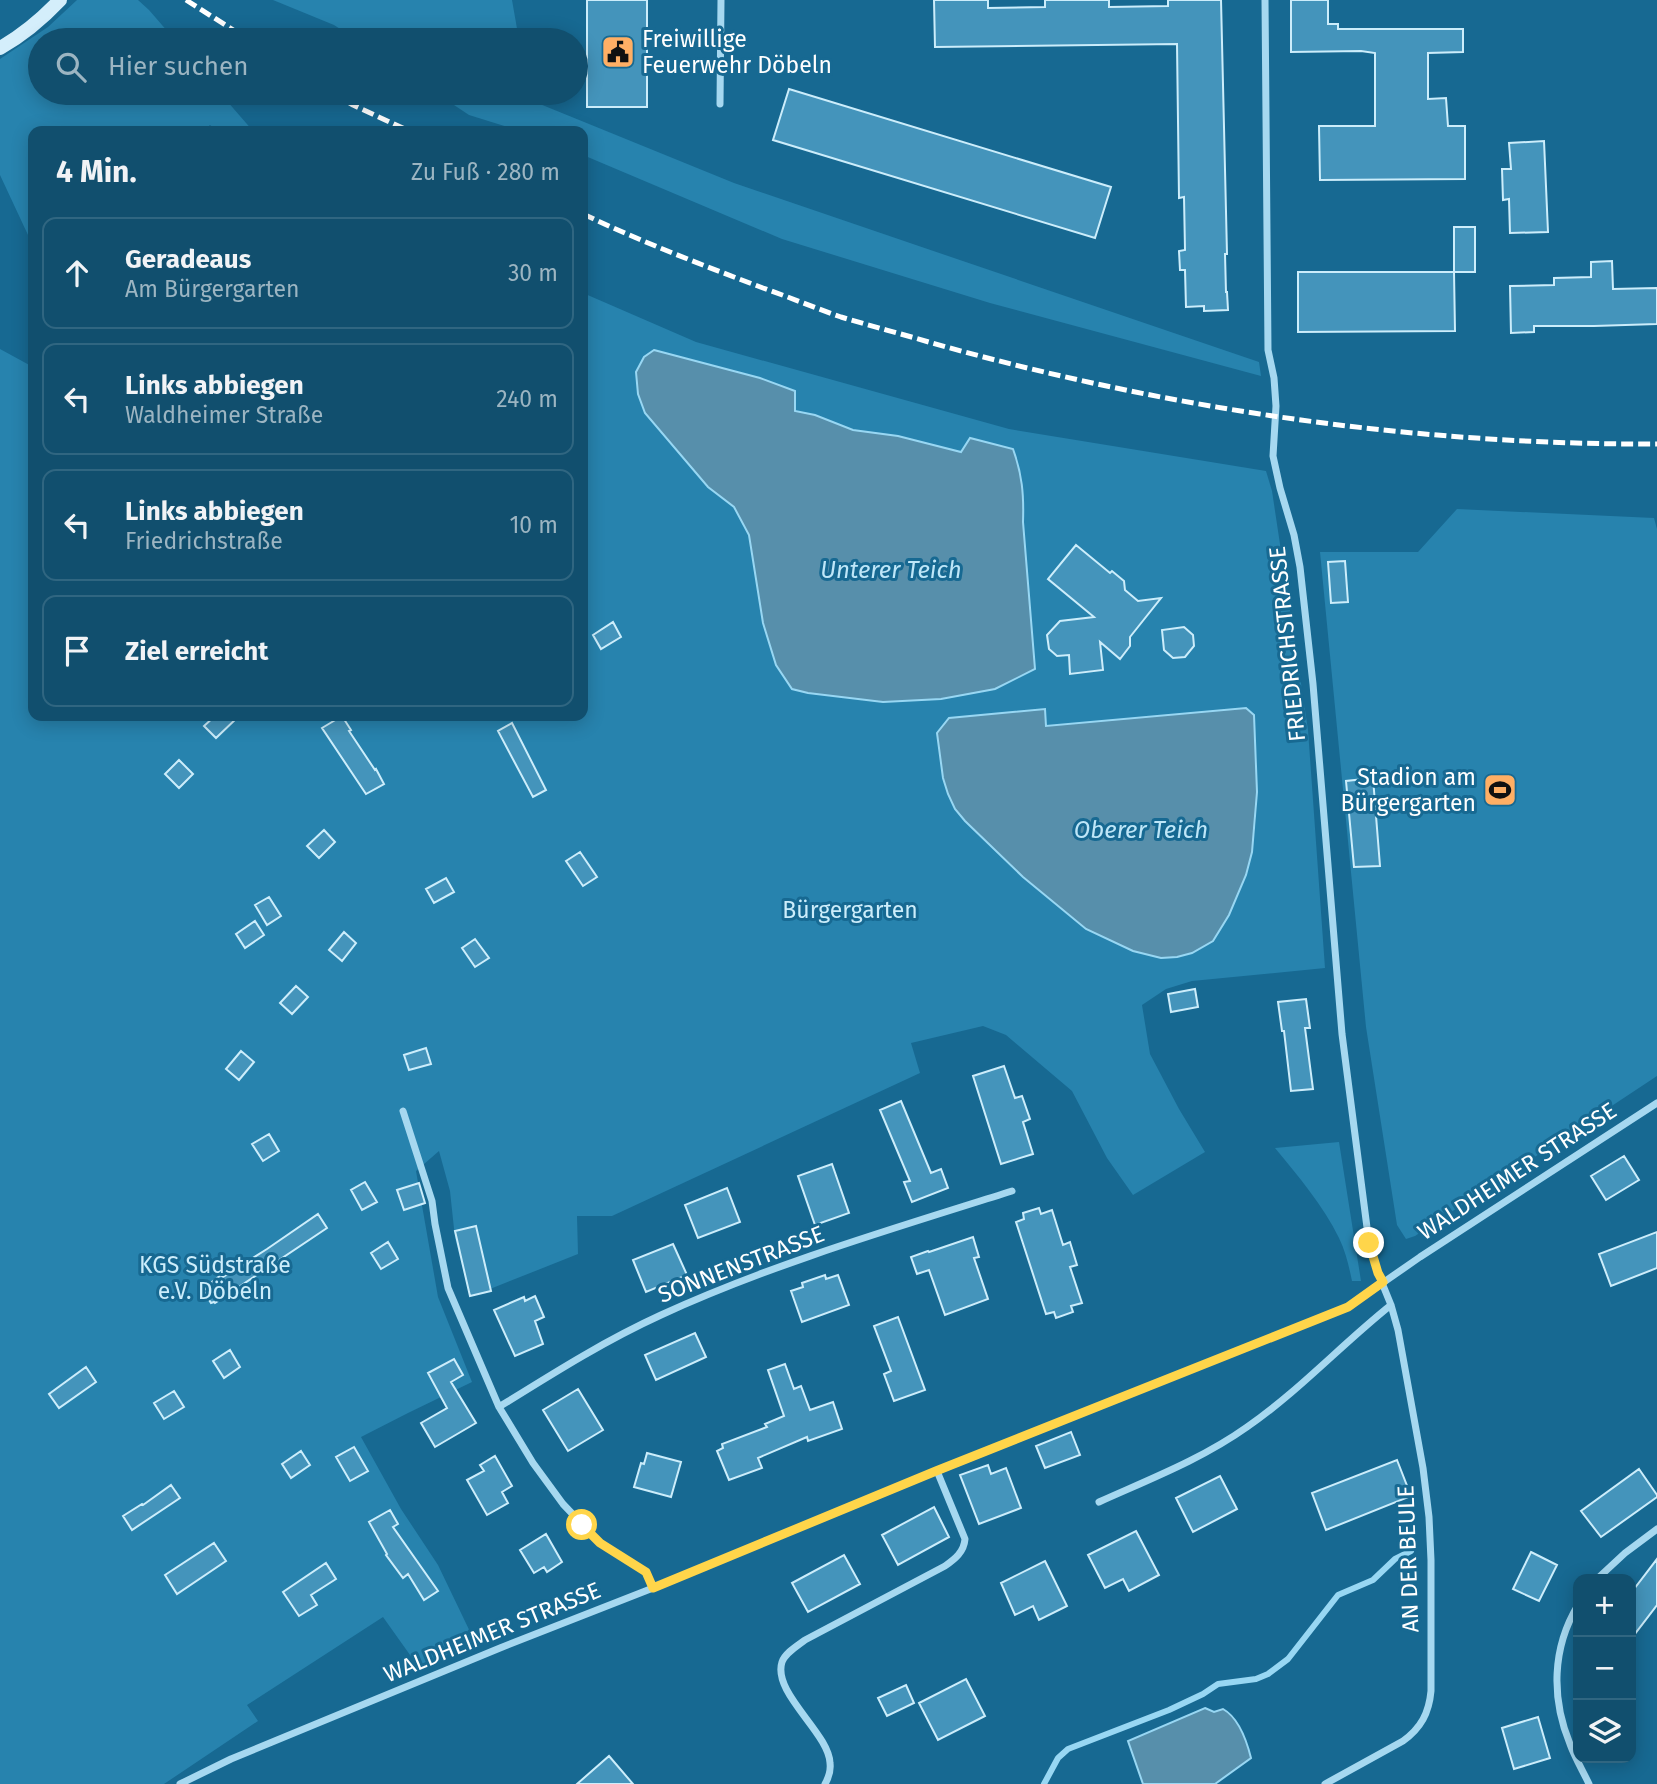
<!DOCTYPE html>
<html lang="de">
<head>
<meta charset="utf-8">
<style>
  :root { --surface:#114f6e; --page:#1e5976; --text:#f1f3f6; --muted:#9cb5c2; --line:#306681 }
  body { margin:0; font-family:"Fira Sans",sans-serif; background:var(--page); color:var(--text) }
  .controls { position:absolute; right:21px; bottom:21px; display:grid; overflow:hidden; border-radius:14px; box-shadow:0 4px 18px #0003 }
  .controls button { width:63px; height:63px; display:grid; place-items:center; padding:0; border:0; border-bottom:2px solid var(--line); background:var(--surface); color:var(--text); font:35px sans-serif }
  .stop { position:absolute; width:21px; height:21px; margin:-16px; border:5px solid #ffd54a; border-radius:50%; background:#fff }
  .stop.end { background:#ffd54a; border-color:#fff; box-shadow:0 2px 7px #0008 }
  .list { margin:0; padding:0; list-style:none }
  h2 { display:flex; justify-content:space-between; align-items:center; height:91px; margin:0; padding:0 28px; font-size:30px }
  h2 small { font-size:23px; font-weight:400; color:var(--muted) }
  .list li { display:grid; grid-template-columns:46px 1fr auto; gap:21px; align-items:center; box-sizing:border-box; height:112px; margin:0 14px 14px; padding:0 14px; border:2px solid var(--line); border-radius:14px }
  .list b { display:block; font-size:26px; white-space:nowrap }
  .list p { margin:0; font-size:23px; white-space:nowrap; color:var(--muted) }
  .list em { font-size:23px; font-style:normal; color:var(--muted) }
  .icon { flex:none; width:38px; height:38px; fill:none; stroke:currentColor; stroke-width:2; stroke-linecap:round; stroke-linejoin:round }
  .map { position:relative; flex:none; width:1657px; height:1784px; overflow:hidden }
  .search { position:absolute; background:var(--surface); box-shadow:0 4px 18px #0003; left:28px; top:28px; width:560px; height:77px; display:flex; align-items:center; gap:18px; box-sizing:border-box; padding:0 24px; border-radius:38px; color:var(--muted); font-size:26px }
  .panel { position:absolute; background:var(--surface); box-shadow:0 4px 18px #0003; left:28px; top:126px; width:560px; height:595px; border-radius:14px }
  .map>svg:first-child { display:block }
  .green { fill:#2783ae; fill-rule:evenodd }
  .water { fill:#578fab; stroke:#98d7f3; stroke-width:2 }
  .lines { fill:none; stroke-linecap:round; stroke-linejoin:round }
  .stream { stroke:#98d7f3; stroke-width:6 }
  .building { fill:#4494bb; stroke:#ccedfb; stroke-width:2 }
  .street { stroke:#a6d8f0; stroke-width:7 }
  .secondary { stroke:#d4eefb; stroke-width:14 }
  .rail { stroke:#fff; stroke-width:5; stroke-dasharray:12 5; stroke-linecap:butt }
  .route { stroke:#ffd54a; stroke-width:9 }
  .labels { text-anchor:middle; stroke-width:6; stroke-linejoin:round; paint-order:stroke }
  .poi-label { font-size:23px; fill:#fff; stroke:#176992; text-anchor:start }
  .street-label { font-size:23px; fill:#fff; stroke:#176992 }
  .park-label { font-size:23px; fill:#ccedfb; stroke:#176992 }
  .water-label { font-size:24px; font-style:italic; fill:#bee6f8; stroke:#176992 }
</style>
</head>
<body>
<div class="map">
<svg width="1657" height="1784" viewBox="0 0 1657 1784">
  <rect width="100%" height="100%" fill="#176992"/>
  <!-- green -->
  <path class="green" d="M77,0H138L149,10L175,40H40V93H220L253,131H217L210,125L203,131H33V235H28L0,175V59L48,27Z
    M273,0H512L519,40H357L334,25Z
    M436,93H529L530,100L734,183L1259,362L1261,376L990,303L782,239L583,155V131H520L469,115Z
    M583,293L696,342L1009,429L1266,471L1272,491L1308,730L1325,968L1192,981L1166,989L1142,1005L1150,1054L1179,1109L1205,1152L1133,1195L1107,1158L1072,1091L1006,1035L983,1026L911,1043L920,1073L612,1216H577L578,1254L470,1297L455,1238L450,1191L439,1151L416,1171L438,1297L472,1382L408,1413L361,1437L401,1509L438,1565L474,1640L420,1669L383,1617L247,1705L258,1721L164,1784H0V349L33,367V716H583ZM760,378L794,391L795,411L815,415L853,430L898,436L961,452L1024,498L1023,522L1034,669L995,689L856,698L831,696L777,665L763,623L749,535L734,507L708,487L645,413ZM1245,708L1254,715C1258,785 1265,868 1219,928C1214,934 1209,944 1202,948C1194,953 1185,955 1177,957L985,841L956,809L1045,710L1046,727Z
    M1457,509L1654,518L1657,529V1076L1415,1236L1406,1239L1397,1225L1366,1027L1320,552H1418Z
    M1339,1142L1361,1281H1352C1349,1267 1346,1252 1339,1238C1323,1205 1298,1176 1275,1148Z"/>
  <!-- water -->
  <path class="water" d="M654,350L760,378L795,391V411L815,415L853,430L898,436L961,452L970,438L1013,449C1022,474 1024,494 1023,522L1035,669L995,689L941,699L883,702L808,693L792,689L776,665L763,623L749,535L734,507L708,487L645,413L638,394L636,372L644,357Z
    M1246,708L1254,715L1257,792L1252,852L1246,875L1229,915L1213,941L1192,953L1177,957L1161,958L1133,951L1086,929L1023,877L965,821L955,809L948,794L943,778L937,733L949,718L1045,709L1046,726Z
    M1205,1708L1214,1712L1223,1709C1239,1718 1247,1742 1251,1758L1215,1784H1143L1128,1741Z"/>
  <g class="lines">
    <!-- stream -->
    <path class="stream" d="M1044,1784L1058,1758L1068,1749L1169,1710L1203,1694L1218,1684L1256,1679L1268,1674L1288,1659L1338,1595L1373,1580L1395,1559L1411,1551"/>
  </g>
  <!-- building -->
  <path class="building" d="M587,0H647V107H587Z
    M934,0H988V8L1045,7V0H1109V7L1168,6V0H1221L1227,254H1225L1226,292H1227L1228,310L1204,311V306L1186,307L1185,270H1180L1179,251L1185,250L1184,197L1179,198L1177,44L935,47Z
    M1291,0H1328V24H1338V29H1463V52L1428,53V99L1446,98L1448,126H1465V179L1320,180L1319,126H1375V53L1361,51L1291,52Z
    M789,89L1111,187L1095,238L773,140Z
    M1544,141L1548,232L1510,233L1509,199L1503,200L1502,169H1511L1509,143Z
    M1454,227H1475V272H1454Z
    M1612,261L1613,289L1657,288V324L1594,326H1534V332L1511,333L1510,286L1554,285V278L1591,277V262Z
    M1298,272H1454L1455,331L1298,332Z
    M1076,545L1110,573L1112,571L1124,581L1125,590L1138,601L1161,598L1130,637V646L1120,659L1100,642L1103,670L1070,674L1069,655L1057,656L1049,649L1047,635L1060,621L1094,617L1048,579Z
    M1345,561L1348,602L1331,603L1328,562Z
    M613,622L621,637L601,649L593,635Z
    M1184,627L1193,635L1194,646L1185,657L1173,658L1164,650L1162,630Z
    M215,716H239L216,738L204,726Z
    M342,716L351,730L349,731L375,770L376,769L384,784L366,794L322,728Z
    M512,723L546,790L533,797L498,731Z
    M179,760L193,774L179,788L165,774Z
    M1373,778L1380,866L1354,867L1346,781Z
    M324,830L335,842L319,858L307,846Z
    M580,852L597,877L583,886L566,861Z
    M446,878L454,892L434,903L426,889Z
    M269,897L281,916L267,925L255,905Z
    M255,921L264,935L245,948L236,934Z
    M344,932L356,943L342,961L329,950Z
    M475,939L489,958L475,967L462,948Z
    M296,986L308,997L292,1014L280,1003Z
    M1195,989L1198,1007L1171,1012L1168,994Z
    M1306,999L1310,1028H1305L1313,1089L1291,1091L1284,1031H1282L1278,1002Z
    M426,1048L431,1064L409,1070L404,1055Z
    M241,1051L254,1062L239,1080L226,1069Z
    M1004,1066L1015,1098L1022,1096L1030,1119L1023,1122L1033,1154L1001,1164L973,1076Z
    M901,1101L931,1173L941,1169L948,1188L912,1202L904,1182L910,1181L880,1110Z
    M269,1134L279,1151L263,1161L252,1144Z
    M1624,1156L1639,1180L1606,1200L1591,1176Z
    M832,1164L849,1213L815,1225L798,1176Z
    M365,1182L377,1202L362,1210L351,1190Z
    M419,1183L425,1203L404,1210L397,1190Z
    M727,1188L740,1222L698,1238L685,1205Z
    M1039,1208L1041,1214L1052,1210L1063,1245L1070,1242L1077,1265L1070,1267L1082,1303L1071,1306L1073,1312L1056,1318L1054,1312L1046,1314L1016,1222L1024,1219L1023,1213Z
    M318,1214L327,1228L215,1303L214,1302L211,1303L203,1290L206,1289L205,1287L221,1275L223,1277L267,1249Z
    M476,1226L491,1291L470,1296L455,1231Z
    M1657,1232V1268L1611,1286L1599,1254Z
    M973,1237L979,1257L974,1258L988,1299L945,1315L929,1270L917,1274L911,1257L928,1251L929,1252Z
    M388,1242L398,1259L381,1269L371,1253Z
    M673,1244L687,1275L646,1292L633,1260Z
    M825,1275L826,1279L838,1275L849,1305L802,1322L791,1291L803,1287L802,1283Z
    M535,1296L544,1317L535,1321L543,1344L515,1356L494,1310L524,1297L525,1301Z
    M898,1317L925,1390L894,1401L884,1374L891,1371L874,1326Z
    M695,1333L706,1357L656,1380L645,1355Z
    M230,1350L240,1367L224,1378L213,1361Z
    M454,1359L463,1375L451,1382L476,1423L435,1447L421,1423L447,1408L428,1373Z
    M785,1364L794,1389L801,1386L810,1410L833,1402L842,1429L808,1441L807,1437L758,1458L762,1468L729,1480L717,1451L723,1448L722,1444L767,1427L765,1424L784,1416L768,1370Z
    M86,1367L96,1382L59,1408L49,1394Z
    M578,1389L603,1430L568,1451L543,1410Z
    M174,1391L184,1407L164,1419L154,1403Z
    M1071,1432L1080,1455L1045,1468L1036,1446Z
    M354,1447L368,1471L350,1481L336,1457Z
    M301,1451L310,1465L291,1478L282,1464Z
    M647,1453L681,1462L671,1497L634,1487L641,1463L644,1464Z
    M495,1456L512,1486L502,1492L508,1503L487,1515L467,1480L484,1471L480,1465Z
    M1397,1460L1411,1496L1326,1530L1312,1493Z
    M988,1465L991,1474L1006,1468L1021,1508L979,1524L960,1475Z
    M1639,1469L1657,1495V1497L1601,1537L1581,1511Z
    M1220,1476L1237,1509L1193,1532L1176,1498Z
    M171,1485L180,1498L132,1530L123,1516L142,1504L143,1505Z
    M934,1507L949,1537L898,1565L882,1535Z
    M390,1510L398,1524L393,1527L438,1591L424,1600L408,1574L403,1578L386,1555L387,1554L369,1522Z
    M1136,1531L1159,1575L1129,1591L1123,1579L1105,1588L1088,1555Z
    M546,1534L562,1562L547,1572L544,1567L534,1573L520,1550Z
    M214,1543L226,1561L177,1594L165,1575Z
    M1531,1552L1557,1565L1539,1601L1513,1589Z
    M844,1555L860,1584L808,1612L792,1583Z
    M1657,1559V1605L1631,1639V1593Z
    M1045,1561L1067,1606L1039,1620L1033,1606L1015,1615L1001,1583Z
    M326,1563L336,1579L311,1595L317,1605L299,1616L283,1592Z
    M966,1679L985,1716L938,1740L919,1703Z
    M906,1685L914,1703L887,1716L878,1698Z
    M1538,1717L1550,1758L1514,1769L1502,1728Z
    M609,1756L633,1784H577Z"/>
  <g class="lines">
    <!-- street -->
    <path class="street" d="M1265,0L1268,350L1274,378L1276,406L1273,456L1280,488L1294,535L1300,567L1313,684L1342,1034L1369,1243L1378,1273L1391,1305L1398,1330L1423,1468L1429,1517L1431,1560V1691C1429,1713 1421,1728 1403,1741L1325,1784
      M720,104L721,0
      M403,1111L432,1201L435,1224L448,1288L499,1407L533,1463L563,1504L600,1543L646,1572L653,1588
      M499,1407C552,1374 604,1341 661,1315C772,1264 895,1228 1012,1191
      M1099,1502C1150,1479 1202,1459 1247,1427C1299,1391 1342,1344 1391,1305
      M1597,1579L1625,1553L1657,1529
      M1578,1605C1552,1648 1551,1698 1570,1744C1575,1758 1583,1771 1589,1784
      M180,1784L231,1759L500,1648L653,1588L937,1471L1348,1307L1420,1257L1657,1103
      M825,1784C829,1777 831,1771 830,1763C829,1733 772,1693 782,1662C785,1653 797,1646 805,1640L945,1566C955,1559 964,1552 965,1539L937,1471"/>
    <!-- secondary -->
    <path class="secondary" d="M0,48C23,35 42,19 60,0"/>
    <!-- rail -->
    <path class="rail" d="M186,0L249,40
      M333,93L353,105L409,131
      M583,214C642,242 702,265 763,288C789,297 815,308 841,317C871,326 902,334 932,343C1167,409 1413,445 1657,444"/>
  </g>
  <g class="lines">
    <!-- route -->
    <path class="route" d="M582,1525L600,1543L646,1572L653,1588L936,1471L1348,1307L1383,1282L1378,1273L1369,1243"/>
  </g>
  <!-- icons -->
  <defs>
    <symbol id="civic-square" viewBox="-11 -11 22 22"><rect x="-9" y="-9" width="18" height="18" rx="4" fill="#ffaf65" stroke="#176992"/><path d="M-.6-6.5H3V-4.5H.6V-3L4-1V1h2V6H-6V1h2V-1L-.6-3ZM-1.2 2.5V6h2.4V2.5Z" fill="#111"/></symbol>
    <symbol id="stadium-square" viewBox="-11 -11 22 22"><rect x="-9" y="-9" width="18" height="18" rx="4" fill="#ffaf65" stroke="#176992"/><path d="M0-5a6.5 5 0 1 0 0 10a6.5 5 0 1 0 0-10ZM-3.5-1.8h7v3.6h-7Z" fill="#111"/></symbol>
  </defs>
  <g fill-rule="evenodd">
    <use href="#civic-square" x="599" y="33" width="38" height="38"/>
    <use href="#stadium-square" x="1481" y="771" width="38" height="38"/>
  </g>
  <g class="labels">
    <!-- poi labels -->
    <g class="poi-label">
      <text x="642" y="47">Freiwillige<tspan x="642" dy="26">Feuerwehr Döbeln</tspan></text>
      <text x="1476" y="785" text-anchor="end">Stadion am<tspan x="1476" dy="26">Bürgergarten</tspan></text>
    </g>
    <!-- street labels -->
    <g class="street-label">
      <text transform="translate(1287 644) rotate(-96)" y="8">FRIEDRICHSTRASSE</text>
      <text transform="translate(1517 1171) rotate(-33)" y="8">WALDHEIMER STRASSE</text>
      <text transform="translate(741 1264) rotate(-21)" y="8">SONNENSTRASSE</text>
      <text transform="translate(1408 1559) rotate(-92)" y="8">AN DER BEULE</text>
      <text transform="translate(492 1632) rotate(-22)" y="8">WALDHEIMER STRASSE</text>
    </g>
    <!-- park labels -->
    <g class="park-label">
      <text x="850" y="918">Bürgergarten</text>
      <text x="215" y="1273">KGS Südstraße<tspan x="215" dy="26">e.V. Döbeln</tspan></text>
    </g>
    <!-- water labels -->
    <g class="water-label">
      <text x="891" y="578">Unterer Teich</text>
      <text x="1141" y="838">Oberer Teich</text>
    </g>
  </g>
</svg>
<div class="controls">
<button>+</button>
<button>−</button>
<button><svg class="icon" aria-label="layers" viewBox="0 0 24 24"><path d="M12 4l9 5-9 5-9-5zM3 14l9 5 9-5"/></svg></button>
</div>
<div class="stop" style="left:582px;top:1525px"></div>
<div class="stop end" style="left:1369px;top:1243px"></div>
<div class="search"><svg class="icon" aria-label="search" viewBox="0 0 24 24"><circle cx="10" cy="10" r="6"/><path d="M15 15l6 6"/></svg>Hier suchen</div>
<section class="panel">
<h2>4 Min.<small>Zu Fuß · 280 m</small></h2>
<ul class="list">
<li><svg class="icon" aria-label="ahead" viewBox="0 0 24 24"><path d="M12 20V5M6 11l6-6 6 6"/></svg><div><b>Geradeaus</b><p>Am Bürgergarten</p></div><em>30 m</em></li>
<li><svg class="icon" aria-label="left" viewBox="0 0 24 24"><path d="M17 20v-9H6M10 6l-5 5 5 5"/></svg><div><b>Links abbiegen</b><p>Waldheimer Straße</p></div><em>240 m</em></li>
<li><svg class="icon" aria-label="left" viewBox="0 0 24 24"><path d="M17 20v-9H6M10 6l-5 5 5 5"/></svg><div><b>Links abbiegen</b><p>Friedrichstraße</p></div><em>10 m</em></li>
<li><svg class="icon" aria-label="arrive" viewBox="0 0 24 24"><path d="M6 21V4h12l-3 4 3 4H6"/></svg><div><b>Ziel erreicht</b></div></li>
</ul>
</section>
</div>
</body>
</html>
